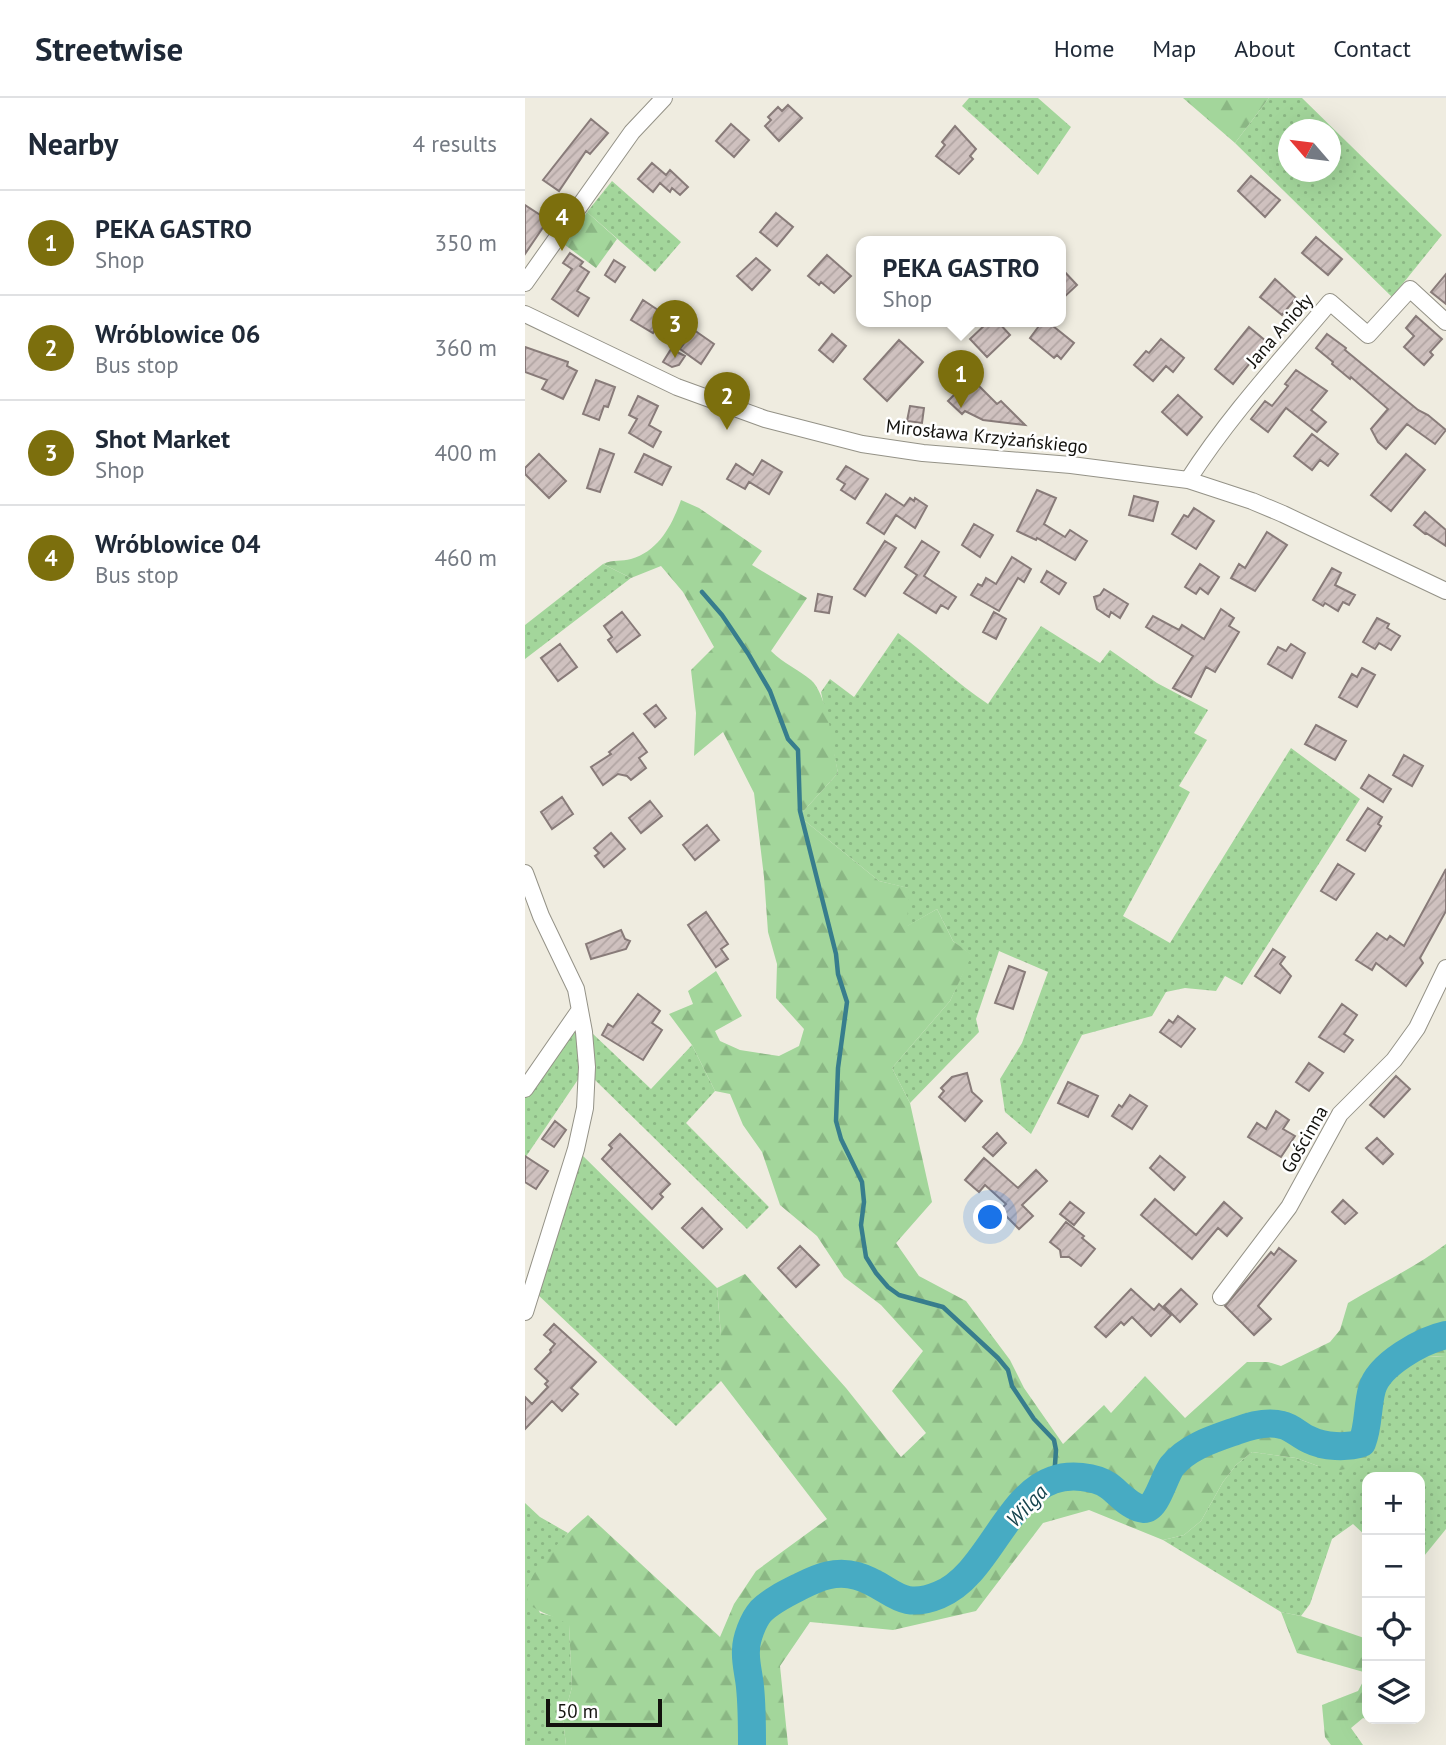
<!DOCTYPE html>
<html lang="en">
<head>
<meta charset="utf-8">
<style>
  :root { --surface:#fff; --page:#f2f2f3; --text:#1f2937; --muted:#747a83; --line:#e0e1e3; --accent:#7c6f0d }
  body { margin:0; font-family:"PT Sans",sans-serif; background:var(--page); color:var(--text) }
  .controls { position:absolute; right:21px; bottom:21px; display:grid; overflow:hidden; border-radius:14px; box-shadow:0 7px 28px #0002 }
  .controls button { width:63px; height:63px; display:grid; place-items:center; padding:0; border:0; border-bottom:2px solid var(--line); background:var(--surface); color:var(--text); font:35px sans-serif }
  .compass { position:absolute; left:753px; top:21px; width:63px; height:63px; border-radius:50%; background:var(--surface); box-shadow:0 7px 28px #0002; rotate:298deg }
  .scale { position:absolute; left:21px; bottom:18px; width:116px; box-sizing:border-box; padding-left:7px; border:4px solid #13120e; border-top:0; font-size:19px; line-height:24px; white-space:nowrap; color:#13120e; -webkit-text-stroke:5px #fff; paint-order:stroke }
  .you { position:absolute; left:466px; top:1120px; width:24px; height:24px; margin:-18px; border:5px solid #fff; border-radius:50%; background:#1a73e8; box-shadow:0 0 0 10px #1a73e833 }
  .badge { display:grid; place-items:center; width:46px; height:46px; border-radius:50%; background:var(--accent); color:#fff; font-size:23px; font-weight:700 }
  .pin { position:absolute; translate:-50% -58px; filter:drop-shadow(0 2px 4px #0008) }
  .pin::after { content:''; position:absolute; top:37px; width:24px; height:21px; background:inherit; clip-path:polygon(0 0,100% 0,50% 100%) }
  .popup { position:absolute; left:331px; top:138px; width:210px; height:91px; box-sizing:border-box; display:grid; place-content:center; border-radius:14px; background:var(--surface); filter:drop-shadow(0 2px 5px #0005); font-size:23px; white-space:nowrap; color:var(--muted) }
  .popup b { font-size:26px; color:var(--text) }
  .popup::after { content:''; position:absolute; left:50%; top:100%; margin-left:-14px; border:14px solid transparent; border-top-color:var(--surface) }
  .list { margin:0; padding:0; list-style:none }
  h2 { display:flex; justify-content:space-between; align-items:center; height:91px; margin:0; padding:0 28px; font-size:30px }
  h2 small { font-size:23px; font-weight:400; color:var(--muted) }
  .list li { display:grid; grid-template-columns:46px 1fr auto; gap:21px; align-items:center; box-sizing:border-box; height:105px; padding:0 28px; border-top:2px solid var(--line) }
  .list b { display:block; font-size:26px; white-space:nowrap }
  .list p { margin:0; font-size:23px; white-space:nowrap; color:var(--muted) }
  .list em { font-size:23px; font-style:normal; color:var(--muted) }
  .icon { flex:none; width:38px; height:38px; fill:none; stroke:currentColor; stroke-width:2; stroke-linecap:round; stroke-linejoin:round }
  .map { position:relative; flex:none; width:921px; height:1647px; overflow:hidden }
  header { display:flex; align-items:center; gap:42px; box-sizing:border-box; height:98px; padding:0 35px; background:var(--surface); border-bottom:2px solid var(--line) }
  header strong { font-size:33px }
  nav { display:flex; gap:38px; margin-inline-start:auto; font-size:24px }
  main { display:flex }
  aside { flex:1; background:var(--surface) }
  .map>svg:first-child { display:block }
  .green { fill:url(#green-dots); fill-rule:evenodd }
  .forest { fill:url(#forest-firs) }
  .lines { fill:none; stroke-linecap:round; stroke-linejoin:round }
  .stream { stroke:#377d8d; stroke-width:4.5 }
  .river { stroke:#47abc3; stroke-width:28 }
  .building { fill:url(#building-hatch); stroke:#887b79; stroke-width:2 }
  .minor-casing { stroke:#949287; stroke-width:18 }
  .minor { stroke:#fff; stroke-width:16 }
  .labels { text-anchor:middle; stroke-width:5; stroke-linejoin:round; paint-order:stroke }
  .street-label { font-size:19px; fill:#13120e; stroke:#fff }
  .water-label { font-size:21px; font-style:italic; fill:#17444e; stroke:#fff }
</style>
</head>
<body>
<header>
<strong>Streetwise</strong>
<nav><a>Home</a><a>Map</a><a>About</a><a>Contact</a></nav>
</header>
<main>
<aside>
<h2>Nearby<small>4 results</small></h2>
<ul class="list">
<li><span class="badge">1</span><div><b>PEKA GASTRO</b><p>Shop</p></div><em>350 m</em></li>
<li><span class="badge">2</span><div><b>Wróblowice 06</b><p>Bus stop</p></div><em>360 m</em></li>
<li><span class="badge">3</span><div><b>Shot Market</b><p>Shop</p></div><em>400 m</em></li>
<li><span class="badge">4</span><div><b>Wróblowice 04</b><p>Bus stop</p></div><em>460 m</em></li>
</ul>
</aside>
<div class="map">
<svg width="921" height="1647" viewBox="0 0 921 1647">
  <defs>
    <pattern id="green-dots" width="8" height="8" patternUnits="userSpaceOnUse" patternTransform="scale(1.75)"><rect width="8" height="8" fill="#a3d69b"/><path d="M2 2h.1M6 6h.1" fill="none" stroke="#8bb784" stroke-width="1.8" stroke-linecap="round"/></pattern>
    <pattern id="forest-firs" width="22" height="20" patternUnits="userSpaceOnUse" patternTransform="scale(1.75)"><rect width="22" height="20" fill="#a3d69b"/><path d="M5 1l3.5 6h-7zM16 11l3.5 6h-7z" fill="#8bb784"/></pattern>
    <pattern id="building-hatch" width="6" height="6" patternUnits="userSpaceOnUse" patternTransform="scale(1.75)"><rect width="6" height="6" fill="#cfc1bf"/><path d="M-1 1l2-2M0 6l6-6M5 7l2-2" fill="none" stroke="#b1a5a3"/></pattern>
  </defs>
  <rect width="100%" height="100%" fill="#efece0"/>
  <!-- green -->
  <path class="green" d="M444,0H513L546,29L513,77L437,8Z
    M744,0H777L917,137L867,199L710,45ZM764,32H806V74H764Z
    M87,83L156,144L130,174L62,114Z
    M78,466L106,480L0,561V527Z
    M516,528L575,565L585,552L632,585L683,612L669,635L682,642L654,688L665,694L598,818L645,845L766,650L835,701L717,887L700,878L691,893L660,890L641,894L627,918L557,937L506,1036L480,1014L475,981L497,945L523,874L474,853L451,921L454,934L385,1005L367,970L425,903L446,857L428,843L412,811L381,829L383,790L354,783L274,718L313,675L296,594L305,581L329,599L373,535C404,558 431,585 463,606Z
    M54,930V980L0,1060V999L49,932Z
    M67,935L126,991L167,947L190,993L161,1025L244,1109L222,1131L69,981Z
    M56,1056L192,1190L196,1237V1283L151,1328L10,1194Z
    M921,1258V1431L895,1463V1379H842V1439L828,1426L807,1441L785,1506L776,1518L756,1514L638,1442L659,1437L676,1423L698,1384L711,1367L727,1354L771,1360L793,1368L856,1308L859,1287L875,1270L895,1259Z
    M0,1405L15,1419L43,1435L12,1473L3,1489L15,1515L31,1519L44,1526L47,1589L38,1622L41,1647H0Z"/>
  <!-- forest -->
  <path class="forest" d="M658,0H744L710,45Z
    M62,114L92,141L71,170L40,147Z
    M156,402L174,410L237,453L227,467L282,500L246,553C259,566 273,571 286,582C303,597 308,651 313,675L274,718L354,783L384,790L382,828L412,811L428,843L447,857L425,903L367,970L385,1005L407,1104L371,1145L394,1178L441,1203L485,1262L499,1290L538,1346L579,1307L586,1315L620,1278L660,1320L722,1264H743L756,1268L805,1244L815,1232L823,1205C856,1185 891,1169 921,1146V1258C891,1257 879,1266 859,1287L856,1330L837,1368L815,1372L793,1368L771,1360L727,1354L711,1367L698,1384L676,1423L659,1437L638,1442L564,1412L518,1425L451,1513L368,1532L285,1524L255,1568L263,1647H41L38,1622L47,1589L44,1527C30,1518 16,1516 2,1505C3,1500 2,1493 3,1489C10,1466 45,1432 63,1417L195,1539L209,1506L231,1473L302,1421L196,1283V1237L192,1190L220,1176L321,1290L376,1359L401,1335L367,1293L398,1253L356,1207L319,1179L292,1138L255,1107L237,1054L218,1027L205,996L190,993L167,947L144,916L168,906L163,893L191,873L217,918L190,933L195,943L215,952L254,958L274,948L279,931L251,900L252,866L243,834L239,779L229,695L198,634L169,658L171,615L166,572L189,549L158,494L136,468L106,480L78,466C88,461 97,464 106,461C134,453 147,427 156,402Z
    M756,1514L776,1518L842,1541V1575L772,1555Z
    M842,1576V1621H863L858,1626L838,1620L826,1630L838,1647H806L800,1639L797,1607L833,1593Z"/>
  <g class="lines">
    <!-- stream -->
    <path class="stream" d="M177,494L197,517L224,557L245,593L263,641L273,652L275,713L311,856L313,876L322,904L313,970L311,1023L316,1041L337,1084L339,1104L336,1127L341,1159L351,1175L363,1189L374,1197L418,1209L473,1260L483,1272L487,1288L509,1321L529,1342L531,1352L529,1381"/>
    <!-- river -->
    <path class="river" d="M227,1647C227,1627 227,1608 225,1589C224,1577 220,1564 221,1552C221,1541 228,1522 236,1513C247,1502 262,1495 276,1488C294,1479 311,1472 332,1478C367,1488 373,1514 414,1497C462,1478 481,1398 528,1382C544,1376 570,1378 584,1388C594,1395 605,1410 619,1411C632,1411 639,1378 647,1368C662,1349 688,1341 711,1333C724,1328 743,1323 757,1327C767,1329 775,1338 785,1342C799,1349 822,1350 837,1345C844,1327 842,1309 847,1291C854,1266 898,1242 921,1237"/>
  </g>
  <!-- building -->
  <path class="building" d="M263,7L277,20L254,43L240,28L246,22L243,19L253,9L257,13Z
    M66,21L83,35L65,56L61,53L34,93L18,82Z
    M206,26L224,42L209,59L191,43Z
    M430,28L451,51L445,58L448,61L434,76L411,58L420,47L417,44Z
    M127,65L141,77L145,72L163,89L155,97L147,90L145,94L135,85L128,94L113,81Z
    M726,78L755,102L740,119L713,93Z
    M0,107L23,122L0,156Z
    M251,115L268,129L252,148L235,134Z
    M791,139L817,161L803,177L777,155Z
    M45,155L58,164L55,168L64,174L52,193L64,200L53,218L27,201L47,171L38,165Z
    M302,157L326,178L309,195L296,184L294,187L283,178Z
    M231,160L245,172L227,192L212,178Z
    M89,162L100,169L90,184L80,177Z
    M536,170L552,187L536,202Z
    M921,176V206L906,194Z
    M750,181L771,200L757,217L735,199Z
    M118,202L139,216L135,222L136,227L132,228L128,235L106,222Z
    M891,218L917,241L905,254L908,257L899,267L879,249L889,238L881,230Z
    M463,224H473L485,237L462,259L445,241Z
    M517,224H523L549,245L536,261L532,257L529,260L505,240Z
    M724,229L742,244L708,286L690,271Z
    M169,232L189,246L176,266L155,251Z
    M307,236L321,248L308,264L294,252Z
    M802,236L821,250L820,252L893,312L903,317L921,332L910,346L882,326L861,351L853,344L846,331L863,311L826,279L825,281L807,266L808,264L791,250Z
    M636,241L659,260L648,274L641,268L628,283L609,267L621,253L624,255Z
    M374,242L398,264L362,303L339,281Z
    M0,249L43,264L42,268L52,273L38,301L17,291L22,282L0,274Z
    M146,251L160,258L154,267L147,269L138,264Z
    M771,272L802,293L786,312L801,324L792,334L761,310L743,334L726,321L740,303L747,308L763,288L760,286Z
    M446,280L472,306L476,303L500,327L458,322L440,313L437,316L423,303Z
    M71,282L90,289L83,309L79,308L74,322L58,316Z
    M653,297L677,319L662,337L637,314Z
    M113,298L133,308L124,327L136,334L128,349L104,335L112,321L104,317Z
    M385,308L399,310L397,325L382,323Z
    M787,336L813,356L803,368L795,362L787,372L769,358Z
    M75,351L89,356L75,394L62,390Z
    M14,356L41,383L24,400L0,376V370Z
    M119,356L146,369L137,387L110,374Z
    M881,356L900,372L866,413L846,397Z
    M237,362L257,374L244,396L224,384L220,391L202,381L211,366L228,377Z
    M321,368L343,381L330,401L316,392L320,386L312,381Z
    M512,392L531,400L519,426L540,439L545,432L562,443L550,462L512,440L511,442L492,433Z
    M361,396L379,408L385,400L389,403L390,400L402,408L390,430L371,417L359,436L342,425Z
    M609,398L633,404L628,423L604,417Z
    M669,410L689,423L671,451L647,436L659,417L663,419Z
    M900,414L921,432V448L901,435L900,436L889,427Z
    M449,426L468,437L455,459L437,447Z
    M742,434L762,447L730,493L706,480L714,466L720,470Z
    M360,443L371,450L340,498L329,491Z
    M397,443L414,454L399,478L431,499L423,511L416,507L411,515L379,495L392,477L380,469Z
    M487,459L506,471L499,484L493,480L474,513L446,497L453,486L457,488L461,480L471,486Z
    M675,466L694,479L683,496L675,490L671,496L660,489Z
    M807,470L816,475L810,487L830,497L824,507L818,504L813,513L800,505L798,508L788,502Z
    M522,473L541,485L534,496L516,484Z
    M579,491L603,506L595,520L586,514L584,519L572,511L569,499L575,497Z
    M293,496L307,499L304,515L290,513Z
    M696,511L709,520L704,528L714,534L690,574L681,569L666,599L648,590L668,558L621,529L628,518L654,532L657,527L679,541Z
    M97,514L115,537L92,554L83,542L87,539L79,528Z
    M469,514L481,521L471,541L458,534Z
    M852,520L864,526L862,530L875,538L866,552L854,545L850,551L838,544Z
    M35,546L52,569L33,583L16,560Z
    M766,546L780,555L767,580L743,566L753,549L761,553Z
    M837,570L850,577L832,609L814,599L827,576L832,579Z
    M131,607L141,620L130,629L119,616Z
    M791,627L821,643L810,662L780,646Z
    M108,635L122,654L114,660L121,670L106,682L102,678L93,676L78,687L66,669L86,656L84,654Z
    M879,657L898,668L887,688L868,677Z
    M844,677L866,691L858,704L836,690Z
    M37,699L48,716L27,731L16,714Z
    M125,703L137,718L116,735L104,720Z
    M843,710L857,719L853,726L856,728L840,753L822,742Z
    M182,727L194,742L170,762L158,747Z
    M86,735L100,751L79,769L70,758L74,755L69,750Z
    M813,766L829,776L811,802L796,793Z
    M921,771V813L895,860L898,865L881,888L851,865L847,872L831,862L852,835L862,842L865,838L879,848Z
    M181,814L203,846L196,851L203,861L191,869L163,827Z
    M96,832L100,841L105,843L101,851L66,861L61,846Z
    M748,851L760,859L755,866L766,878L755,895L730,878Z
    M484,868L500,874L488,911L470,905Z
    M113,896L135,913L127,925L137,932L118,962L77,937L83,926L88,929Z
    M817,906L832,917L819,936L828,942L819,954L794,939Z
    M653,918L670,931L656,949L635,934L644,922L648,925Z
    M784,965L798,975L784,993L771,984Z
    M442,975L447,994L457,1003L440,1023L414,999L419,993L416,990L427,979Z
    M871,978L885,991L859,1019L845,1007Z
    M543,984L573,998L563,1019L533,1005Z
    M605,997L622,1008L607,1031L587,1018L594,1007L597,1009Z
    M751,1013L764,1022L758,1031L770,1038L756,1059L723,1039L732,1025L741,1031Z
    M30,1023L41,1032L29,1049L17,1041Z
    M472,1035L481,1045L468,1058L458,1049Z
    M95,1036L145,1086L135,1096L138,1099L127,1111L77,1061L87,1050L84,1047Z
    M852,1040L868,1056L858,1066L841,1050Z
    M0,1058L23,1073L11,1091L0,1084Z
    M635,1058L660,1079L649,1092L625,1070Z
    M459,1060L493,1090L511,1072L522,1083L497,1107L508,1118L494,1131L475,1112L481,1106L460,1087L454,1094L440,1082Z
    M630,1101L671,1137L699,1104L717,1120L702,1138L693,1130L667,1161L616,1117Z
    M818,1102L832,1115L820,1126L807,1114Z
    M545,1104L559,1115L549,1127L535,1116Z
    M177,1110L197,1131L178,1150L157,1130Z
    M541,1124L559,1138L557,1140L570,1151L556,1168L544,1159H536L535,1152L525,1144Z
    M275,1148L294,1167L271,1189L253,1170Z
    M754,1150L771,1163L733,1208L746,1221L729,1237L700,1208L746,1154L749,1157Z
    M606,1191L629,1212L634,1206L646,1217L626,1238L607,1219L599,1227L596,1224L581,1239L570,1229Z
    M656,1191L672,1206L655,1224L639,1208Z
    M29,1226L71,1264L46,1290L53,1296L37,1313L27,1303L0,1331V1299L7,1306L23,1289L20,1286L23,1283L10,1271L26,1254L25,1252L30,1246L19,1237Z"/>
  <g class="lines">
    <defs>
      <path id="minor" d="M0,185L107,34L139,0
        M0,216L152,289L240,321L337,346L398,355L546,367L663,382L727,403L758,416L921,493
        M663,382C704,318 756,262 805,204L843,237L885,191L921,224
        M0,775L16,818L51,891L59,934L62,969L60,1010L51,1051L0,1214
        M0,991L54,913
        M696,1199L764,1109L815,1016L869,962L892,930L921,870"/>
    </defs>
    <!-- minor casing -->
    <use href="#minor" class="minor-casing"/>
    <!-- minor -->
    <use href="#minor" class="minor"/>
  </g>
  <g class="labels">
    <!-- street labels -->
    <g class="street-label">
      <text transform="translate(754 232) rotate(-49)" y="7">Jana Anioły</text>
      <text transform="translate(462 338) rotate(6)" y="7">Mirosława Krzyżańskiego</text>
      <text transform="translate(779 1041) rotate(-60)" y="7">Gościnna</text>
    </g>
    <!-- water labels -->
    <g class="water-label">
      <text transform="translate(502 1408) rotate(-47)" y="7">Wilga</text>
    </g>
  </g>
</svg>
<div class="controls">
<button>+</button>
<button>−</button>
<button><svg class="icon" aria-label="locate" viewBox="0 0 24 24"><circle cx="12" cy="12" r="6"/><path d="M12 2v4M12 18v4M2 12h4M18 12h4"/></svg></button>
<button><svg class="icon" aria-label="layers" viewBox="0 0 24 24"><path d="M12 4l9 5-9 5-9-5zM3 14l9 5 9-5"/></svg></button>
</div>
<svg class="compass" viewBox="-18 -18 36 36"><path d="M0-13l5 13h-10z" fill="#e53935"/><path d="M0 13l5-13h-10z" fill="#747a83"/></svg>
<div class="scale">50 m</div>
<div class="you"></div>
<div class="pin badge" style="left:436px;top:310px">1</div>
<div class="popup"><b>PEKA GASTRO</b>Shop</div>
<div class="pin badge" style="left:202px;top:332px">2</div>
<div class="pin badge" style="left:150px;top:260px">3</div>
<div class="pin badge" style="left:37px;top:153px">4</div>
</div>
</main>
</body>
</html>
